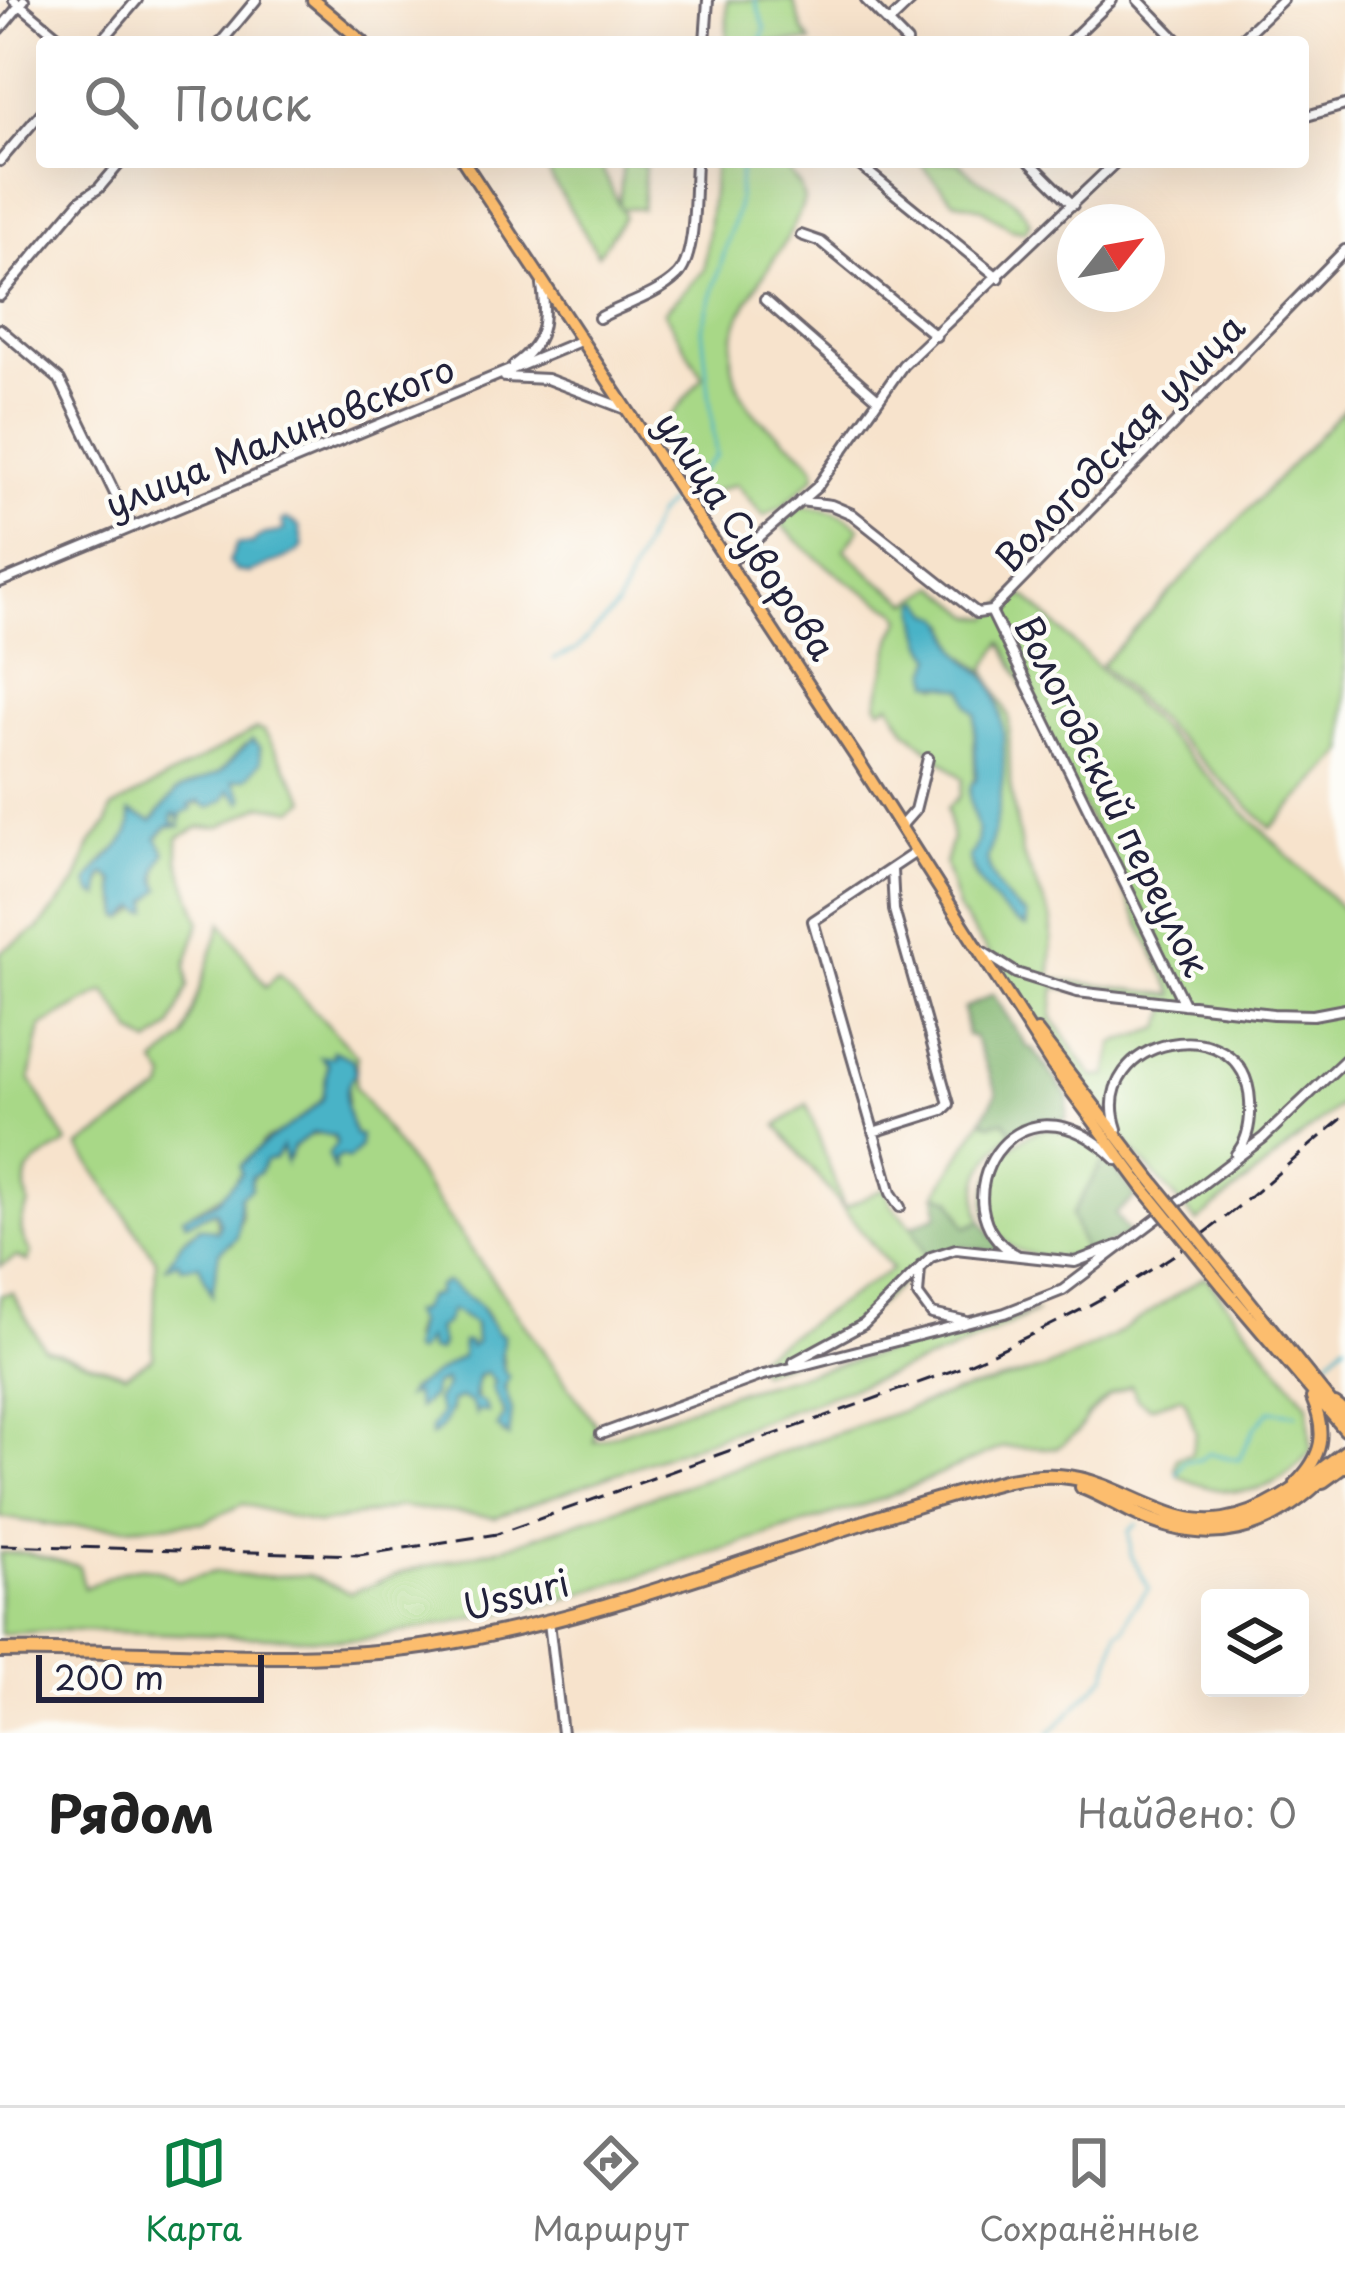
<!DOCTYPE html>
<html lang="ru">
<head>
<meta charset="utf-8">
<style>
  :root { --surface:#fff; --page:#f2f2f2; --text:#222; --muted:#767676; --line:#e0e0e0; --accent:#0b8043 }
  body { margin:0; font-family:"Playpen Sans",sans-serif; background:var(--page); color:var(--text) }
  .controls { position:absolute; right:36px; bottom:36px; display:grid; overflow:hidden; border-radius:12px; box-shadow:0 12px 48px #0002 }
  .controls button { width:108px; height:108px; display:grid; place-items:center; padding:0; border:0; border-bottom:3px solid var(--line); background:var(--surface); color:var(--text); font:60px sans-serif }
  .compass { position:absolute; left:1057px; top:204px; width:108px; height:108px; border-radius:50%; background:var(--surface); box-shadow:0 12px 48px #0002; rotate:59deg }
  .scale { position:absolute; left:36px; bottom:30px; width:228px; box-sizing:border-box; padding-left:12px; border:6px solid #22223b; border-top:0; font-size:33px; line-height:42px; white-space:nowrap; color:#22223b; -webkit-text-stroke:9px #fdfcf7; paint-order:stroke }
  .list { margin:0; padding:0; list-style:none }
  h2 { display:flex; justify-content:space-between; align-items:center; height:156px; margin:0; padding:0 48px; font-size:51px }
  h2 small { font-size:39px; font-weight:400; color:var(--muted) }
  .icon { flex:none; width:66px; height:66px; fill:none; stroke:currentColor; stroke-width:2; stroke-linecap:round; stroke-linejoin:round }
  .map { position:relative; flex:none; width:1345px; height:1733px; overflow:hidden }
  .search { position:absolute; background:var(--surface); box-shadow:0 12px 48px #0002; left:36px; right:36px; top:36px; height:132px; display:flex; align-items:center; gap:30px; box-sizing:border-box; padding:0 42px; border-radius:12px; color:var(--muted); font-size:45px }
  .sheet { height:372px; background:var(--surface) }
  nav { display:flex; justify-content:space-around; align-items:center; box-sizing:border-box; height:168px; border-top:3px solid var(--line); background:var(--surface); font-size:33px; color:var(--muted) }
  nav a { display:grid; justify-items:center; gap:6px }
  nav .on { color:var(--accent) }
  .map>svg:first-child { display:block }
  .green { fill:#a8d887; stroke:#657d61; stroke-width:3; fill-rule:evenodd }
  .forest { fill:#86b874; stroke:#546d58; stroke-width:3 }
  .water { fill:#49b3c7; stroke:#366a81; stroke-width:3 }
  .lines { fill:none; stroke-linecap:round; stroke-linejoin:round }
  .stream { stroke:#49b3c7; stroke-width:3 }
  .minor-casing { stroke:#6d666e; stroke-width:14 }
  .major-casing { stroke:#6d666e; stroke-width:16 }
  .highway-casing { stroke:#6d666e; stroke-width:18 }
  .minor { stroke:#fff; stroke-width:8 }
  .major { stroke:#fcbd6e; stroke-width:10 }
  .highway { stroke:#fcbd6e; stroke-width:12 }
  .rail { stroke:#22223b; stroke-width:3; stroke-dasharray:18 9; stroke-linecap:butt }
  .major-bridge-casing { stroke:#6d666e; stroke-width:16; stroke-linecap:butt }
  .major-bridge { stroke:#fcbd6e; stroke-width:10 }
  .labels { text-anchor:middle; stroke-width:9; stroke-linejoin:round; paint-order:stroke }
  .street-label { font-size:36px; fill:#22223b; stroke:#fdfcf7 }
</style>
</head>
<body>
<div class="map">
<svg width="1345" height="1733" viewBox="0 0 1345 1733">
  <rect width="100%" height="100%" fill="#fdfcf7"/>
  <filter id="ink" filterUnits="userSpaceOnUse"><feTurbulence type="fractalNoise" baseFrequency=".00833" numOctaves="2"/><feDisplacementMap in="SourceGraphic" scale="24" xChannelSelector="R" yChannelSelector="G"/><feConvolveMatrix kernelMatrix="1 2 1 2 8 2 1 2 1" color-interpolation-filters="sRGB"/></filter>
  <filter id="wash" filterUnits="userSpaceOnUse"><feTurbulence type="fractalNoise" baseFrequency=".004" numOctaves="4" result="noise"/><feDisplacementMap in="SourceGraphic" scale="48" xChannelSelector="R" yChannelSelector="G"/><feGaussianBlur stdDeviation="2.7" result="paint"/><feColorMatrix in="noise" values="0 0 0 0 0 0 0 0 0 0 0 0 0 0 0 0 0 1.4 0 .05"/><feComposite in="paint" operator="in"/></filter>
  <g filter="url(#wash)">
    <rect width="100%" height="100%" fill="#f7e3cc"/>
    <!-- green -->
    <path class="green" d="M727,0H793L803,30L811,42H727Z
      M599,162L619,205L623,163L645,165L642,209L621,208L624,216L598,255L544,166Z
      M715,162H781L800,186L804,200C783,272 697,325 747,403C765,430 797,442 815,468V476L783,506L764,516L736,484L704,495L682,469L660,429L703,377L664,312L704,270Z
      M919,162H959C985,194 1007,181 1030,222L1025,231L1011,229L981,208L954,201Z
      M1345,408V751L1271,828L1101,665Z
      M800,506C823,509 843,511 860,528L844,549L877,580L910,603L937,586L974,616L990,618L1013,596L1027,597L1345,912V1101L1197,1222L1130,1147L1107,1110L1102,1111L959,912L945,864L952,839L947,808L960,796L963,779L906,730L890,704L881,708L877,704L893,636L902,619L898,612C854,587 815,561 780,523ZM923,624H949L958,651L984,671L1001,764L987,859C991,882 1007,903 1026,915L1027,922C1002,909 978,889 969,861C988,831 973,823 970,797C969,789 976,779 975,770C974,752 973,732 976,714L968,705L964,689L951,684L938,686L929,670L934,657L923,636ZM1002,642L1174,994V995L1051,979L1052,920L1022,853L1010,785L1009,717L985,669ZM1055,987L1171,1003L1161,1028L1114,1043L1107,1076L1093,1077L1052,1017Z
      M256,729L264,731L306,800L294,810L263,805L220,827H199L178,838V859L200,921L186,965L188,986L178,1011L171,1027L150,1044L134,1033L105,991L41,1026L30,1079L67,1143C36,1163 18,1164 29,1205C18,1223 19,1235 31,1252L28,1262L17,1257L0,1266V952L38,929L76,883L91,843L108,823L111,809ZM243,747L237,779L233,781L241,801L229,790L217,801L188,805L191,810L173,814L172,822L178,826H168L157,838L158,886L149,902L126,919L121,918L113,880L104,873L99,896C83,858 119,858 134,827L130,816L152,821L177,791L220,772Z
      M222,922L266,987L279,973L357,1056L355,1086L596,1425L594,1442L732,1393L1038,1311L948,1353L496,1517L401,1507L318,1524L243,1504L204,1522L127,1527L58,1526L0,1517V1295L12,1293L44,1348L125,1374L153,1358L156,1260L79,1147L163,1090L166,1079L156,1064L184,1038ZM333,1056L352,1059L356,1072L348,1081L347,1104L343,1107L359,1142L333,1161L337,1143L328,1132C311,1134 295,1138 290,1156L282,1146L275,1159L265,1160L240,1196L241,1217L232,1243L219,1251L207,1278L200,1265L178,1261L167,1266L182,1242L199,1227L217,1231L216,1210L186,1223L184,1217L227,1192L265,1140L287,1130L323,1099L328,1064L323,1059ZM437,1290C446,1292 457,1293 466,1297C510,1317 508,1395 503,1436C505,1414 501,1388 486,1372C468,1382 478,1396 480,1410L476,1412L471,1403L461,1397L451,1402V1412L445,1418L441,1412L446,1386L444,1380L416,1396L410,1390L453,1364L476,1344L475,1324L451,1309L437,1329L441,1344L428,1338L419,1345L411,1339L419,1311L438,1294Z
      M807,1104L844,1208L885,1188L891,1204L919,1234L927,1258C872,1312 837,1348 760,1372L753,1359L892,1269L777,1126Z
      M982,1120L990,1124L1004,1121L1013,1132C985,1156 969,1184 982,1221L966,1227L952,1199L936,1194Z
      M1049,1128L1081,1137L1106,1156L1072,1215L1085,1254C1061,1257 1034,1260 1012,1247C957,1212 998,1136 1049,1128Z
      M1205,1276L1308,1404L1311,1450C1275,1497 1233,1501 1180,1477L1175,1468L1177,1458L1191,1454L1196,1433L1185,1400L1181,1397L1150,1407L1137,1399L1131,1385L1109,1396L1087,1416L1078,1432L1057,1448L1003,1447L885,1498L552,1603L359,1640L62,1630L0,1634V1553H27L79,1566L84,1588C121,1573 143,1555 178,1581L215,1572L254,1577L308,1575L350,1593L404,1572L505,1547L951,1394L1044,1369L1112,1337Z"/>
    <!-- forest -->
    <path class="forest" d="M993,994L1027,1047L1033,1049L1069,1098L1066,1120L1036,1119L1013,1132L1004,1121L990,1124L982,1120L997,1093L974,1037L967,1035L964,1009Z
      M1106,1156L1136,1197L1115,1214L1130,1234L1085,1254L1072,1215Z
      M936,1194L952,1199L966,1227L982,1221L1000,1249L998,1252L963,1247L927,1258L912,1226L938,1215Z"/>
    <!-- water -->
    <path class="water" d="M287,519L299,526L303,546L298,552L250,573L236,571L229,562L237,544H253C261,530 271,536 284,530L282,521Z
      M923,600L932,613C952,618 949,633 958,649C967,666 986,670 994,691C1013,739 1001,811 987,859C991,882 1007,903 1026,915V927C1002,917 975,882 969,857C990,832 967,814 970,791C972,774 976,790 976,772C976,752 973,734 976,714L968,705L964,689L931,683L929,670L934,657C923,647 917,619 918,603Z
      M252,740L259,747L261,762L247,778L233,781L244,798L242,802L229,790L224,800L209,808L199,801L189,805L192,809L182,813L180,822L177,814H173L172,822L179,826H167L157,838L165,853C159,865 152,876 161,889L149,901V911L144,912L137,907L125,919L121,917C122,903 114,897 115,882L105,873L101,878L100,897L93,894L88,882C101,856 136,845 130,812L152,821L177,791L220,772Z
      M333,1051L352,1059L356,1072C338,1092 347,1115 355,1135H360V1147L349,1159L340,1156L334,1161L335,1172L328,1155L337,1143L334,1136L314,1132L293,1147L286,1163L282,1147L275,1159L265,1161L259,1173L251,1177V1189L240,1196L237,1237L219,1252L212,1295L199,1265L181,1267L178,1261L165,1268L182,1242L200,1227L217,1231L220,1223L216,1210L186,1223L183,1217L217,1201L241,1174L240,1166C266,1137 297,1126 323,1099L328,1064L321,1057H333Z
      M446,1282L478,1304L497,1333L503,1335C504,1348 496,1365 509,1377L504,1387L512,1411L509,1437L497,1427L505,1415L492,1387L495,1383L486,1372L478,1376L474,1398L484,1403L488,1412L477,1411L476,1415L471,1403L460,1398L451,1402C450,1415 443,1429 431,1436V1429L441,1414L436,1401L446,1386L444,1380L434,1385L432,1396L418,1408L414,1393L406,1397L410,1390L462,1356L463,1342H469L470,1347L476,1343L475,1324L451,1310L445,1324L437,1329L441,1344L438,1351L429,1350L427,1339L417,1353L411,1350L417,1322L411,1313L419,1311L427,1297L437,1295L438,1287Z"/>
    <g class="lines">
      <!-- stream -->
      <path class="stream" d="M755,0L765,29L761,42
        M684,487L716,456L702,328L737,210L741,162
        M554,659L576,650L617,607L656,515L678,493
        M1321,1367L1345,1343
        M1176,1474L1184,1461L1199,1460L1210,1453L1239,1460L1255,1427L1270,1411L1296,1414
        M1050,1733L1107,1675L1118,1631L1124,1629L1131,1610L1149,1588L1131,1555L1129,1531L1137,1524"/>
    </g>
  </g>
  <g filter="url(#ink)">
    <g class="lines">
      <defs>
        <path id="minor" d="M14,0L65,42
          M866,0L907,42
          M1138,0L1179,42
          M888,23L912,0
          M0,29L24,0
          M101,42L137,0
          M221,42L256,0
          M705,42L708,0
          M1069,42L1112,0
          M1238,42L1282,0
          M1303,117L1345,105
          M0,161L42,112
          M856,162L999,278
          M1030,162L1073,205
          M801,235L821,242L936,336
          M0,296L81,200L99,188L121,162
          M765,300L877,398
          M599,318C623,305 658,295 677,276C697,257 694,190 696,162
          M0,329L60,380L131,527
          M514,365C545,343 547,321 542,285
          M505,377L547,379L623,408
          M800,501L831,505L852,514L977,613L991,611L1345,250
          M728,564L817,487L903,365L1116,162
          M0,582L580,341
          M991,611L1184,1004
          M900,827L915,810L928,758
          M980,950L1016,973L1077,992L1273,1014L1313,1015L1345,1009
          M1117,1129C1086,1036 1245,1005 1250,1101C1251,1120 1249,1140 1236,1154
          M873,1132L943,1110L949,1104L894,910L892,870
          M900,1207L891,1193L813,921L916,852
          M1017,1255C934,1212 1012,1057 1117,1160
          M964,1321L932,1314L918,1295L920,1268L931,1257L956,1249L1075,1262L1117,1246
          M794,1362L864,1324L920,1268
          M760,1376L1005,1313L1063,1290L1263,1138L1345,1060
          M601,1434L763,1375
          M549,1622L562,1733"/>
        <path id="major" d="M313,0L363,42
          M464,162L856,757L1052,1065L1143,1188
          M1037,1031L1152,1181
          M1231,1278L1345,1420
          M1222,1285L1345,1430
          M1296,1483C1323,1456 1327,1433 1312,1398"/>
        <path id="highway" d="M1335,1405L1345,1413
          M1323,1481L1345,1465
          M1082,1487C1100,1494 1115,1503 1133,1512C1210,1550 1270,1531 1328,1473
          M0,1651C143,1648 287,1667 429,1646C628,1615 814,1529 1008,1480C1037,1475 1063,1473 1091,1482C1134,1495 1177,1528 1224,1520C1270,1513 1309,1479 1345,1452"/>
      </defs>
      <!-- minor casing -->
      <use href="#minor" class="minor-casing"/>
      <!-- major casing -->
      <use href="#major" class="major-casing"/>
      <!-- highway casing -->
      <use href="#highway" class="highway-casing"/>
      <!-- minor -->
      <use href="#minor" class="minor"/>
      <!-- major -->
      <use href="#major" class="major"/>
      <!-- highway -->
      <use href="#highway" class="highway"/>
      <!-- rail -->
      <path class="rail" d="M0,1545L359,1555L497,1534L957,1369C1031,1336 1104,1301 1171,1257C1233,1216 1288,1163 1345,1116"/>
      <defs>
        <path id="major-bridge" d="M1152,1181L1231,1278
          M1143,1188L1222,1285"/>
      </defs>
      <!-- major-bridge casing -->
      <use href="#major-bridge" class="major-bridge-casing"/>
      <!-- major-bridge -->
      <use href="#major-bridge" class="major-bridge"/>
    </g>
  </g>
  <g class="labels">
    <!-- street labels -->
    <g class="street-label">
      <text transform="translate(280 437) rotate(-22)" y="13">улица Малиновского</text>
      <text transform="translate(1120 443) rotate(-46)" y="13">Вологодская улица</text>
      <text transform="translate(745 536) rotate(56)" y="13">улица Суворова</text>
      <text transform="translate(1112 796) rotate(64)" y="13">Вологодский переулок</text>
      <text transform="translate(516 1595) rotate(-14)" y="13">Ussuri</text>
    </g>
  </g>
</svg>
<div class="controls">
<button><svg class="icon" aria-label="layers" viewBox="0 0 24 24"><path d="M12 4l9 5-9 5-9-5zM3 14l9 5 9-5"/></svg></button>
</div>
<svg class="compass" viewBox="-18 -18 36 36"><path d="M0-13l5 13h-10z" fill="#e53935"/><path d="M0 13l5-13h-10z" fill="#767676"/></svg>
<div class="scale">200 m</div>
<div class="search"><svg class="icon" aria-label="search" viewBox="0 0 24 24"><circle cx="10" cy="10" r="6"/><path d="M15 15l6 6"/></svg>Поиск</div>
</div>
<section class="sheet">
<h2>Рядом<small>Найдено: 0</small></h2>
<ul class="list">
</ul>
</section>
<nav>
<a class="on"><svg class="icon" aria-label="map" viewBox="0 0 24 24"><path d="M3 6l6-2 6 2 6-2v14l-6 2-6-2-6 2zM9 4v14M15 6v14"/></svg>Карта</a>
<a><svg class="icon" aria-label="directions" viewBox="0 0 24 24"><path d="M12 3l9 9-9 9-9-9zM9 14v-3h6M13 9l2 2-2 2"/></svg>Маршрут</a>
<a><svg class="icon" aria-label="saved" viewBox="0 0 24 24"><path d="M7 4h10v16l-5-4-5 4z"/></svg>Сохранённые</a>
</nav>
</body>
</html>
